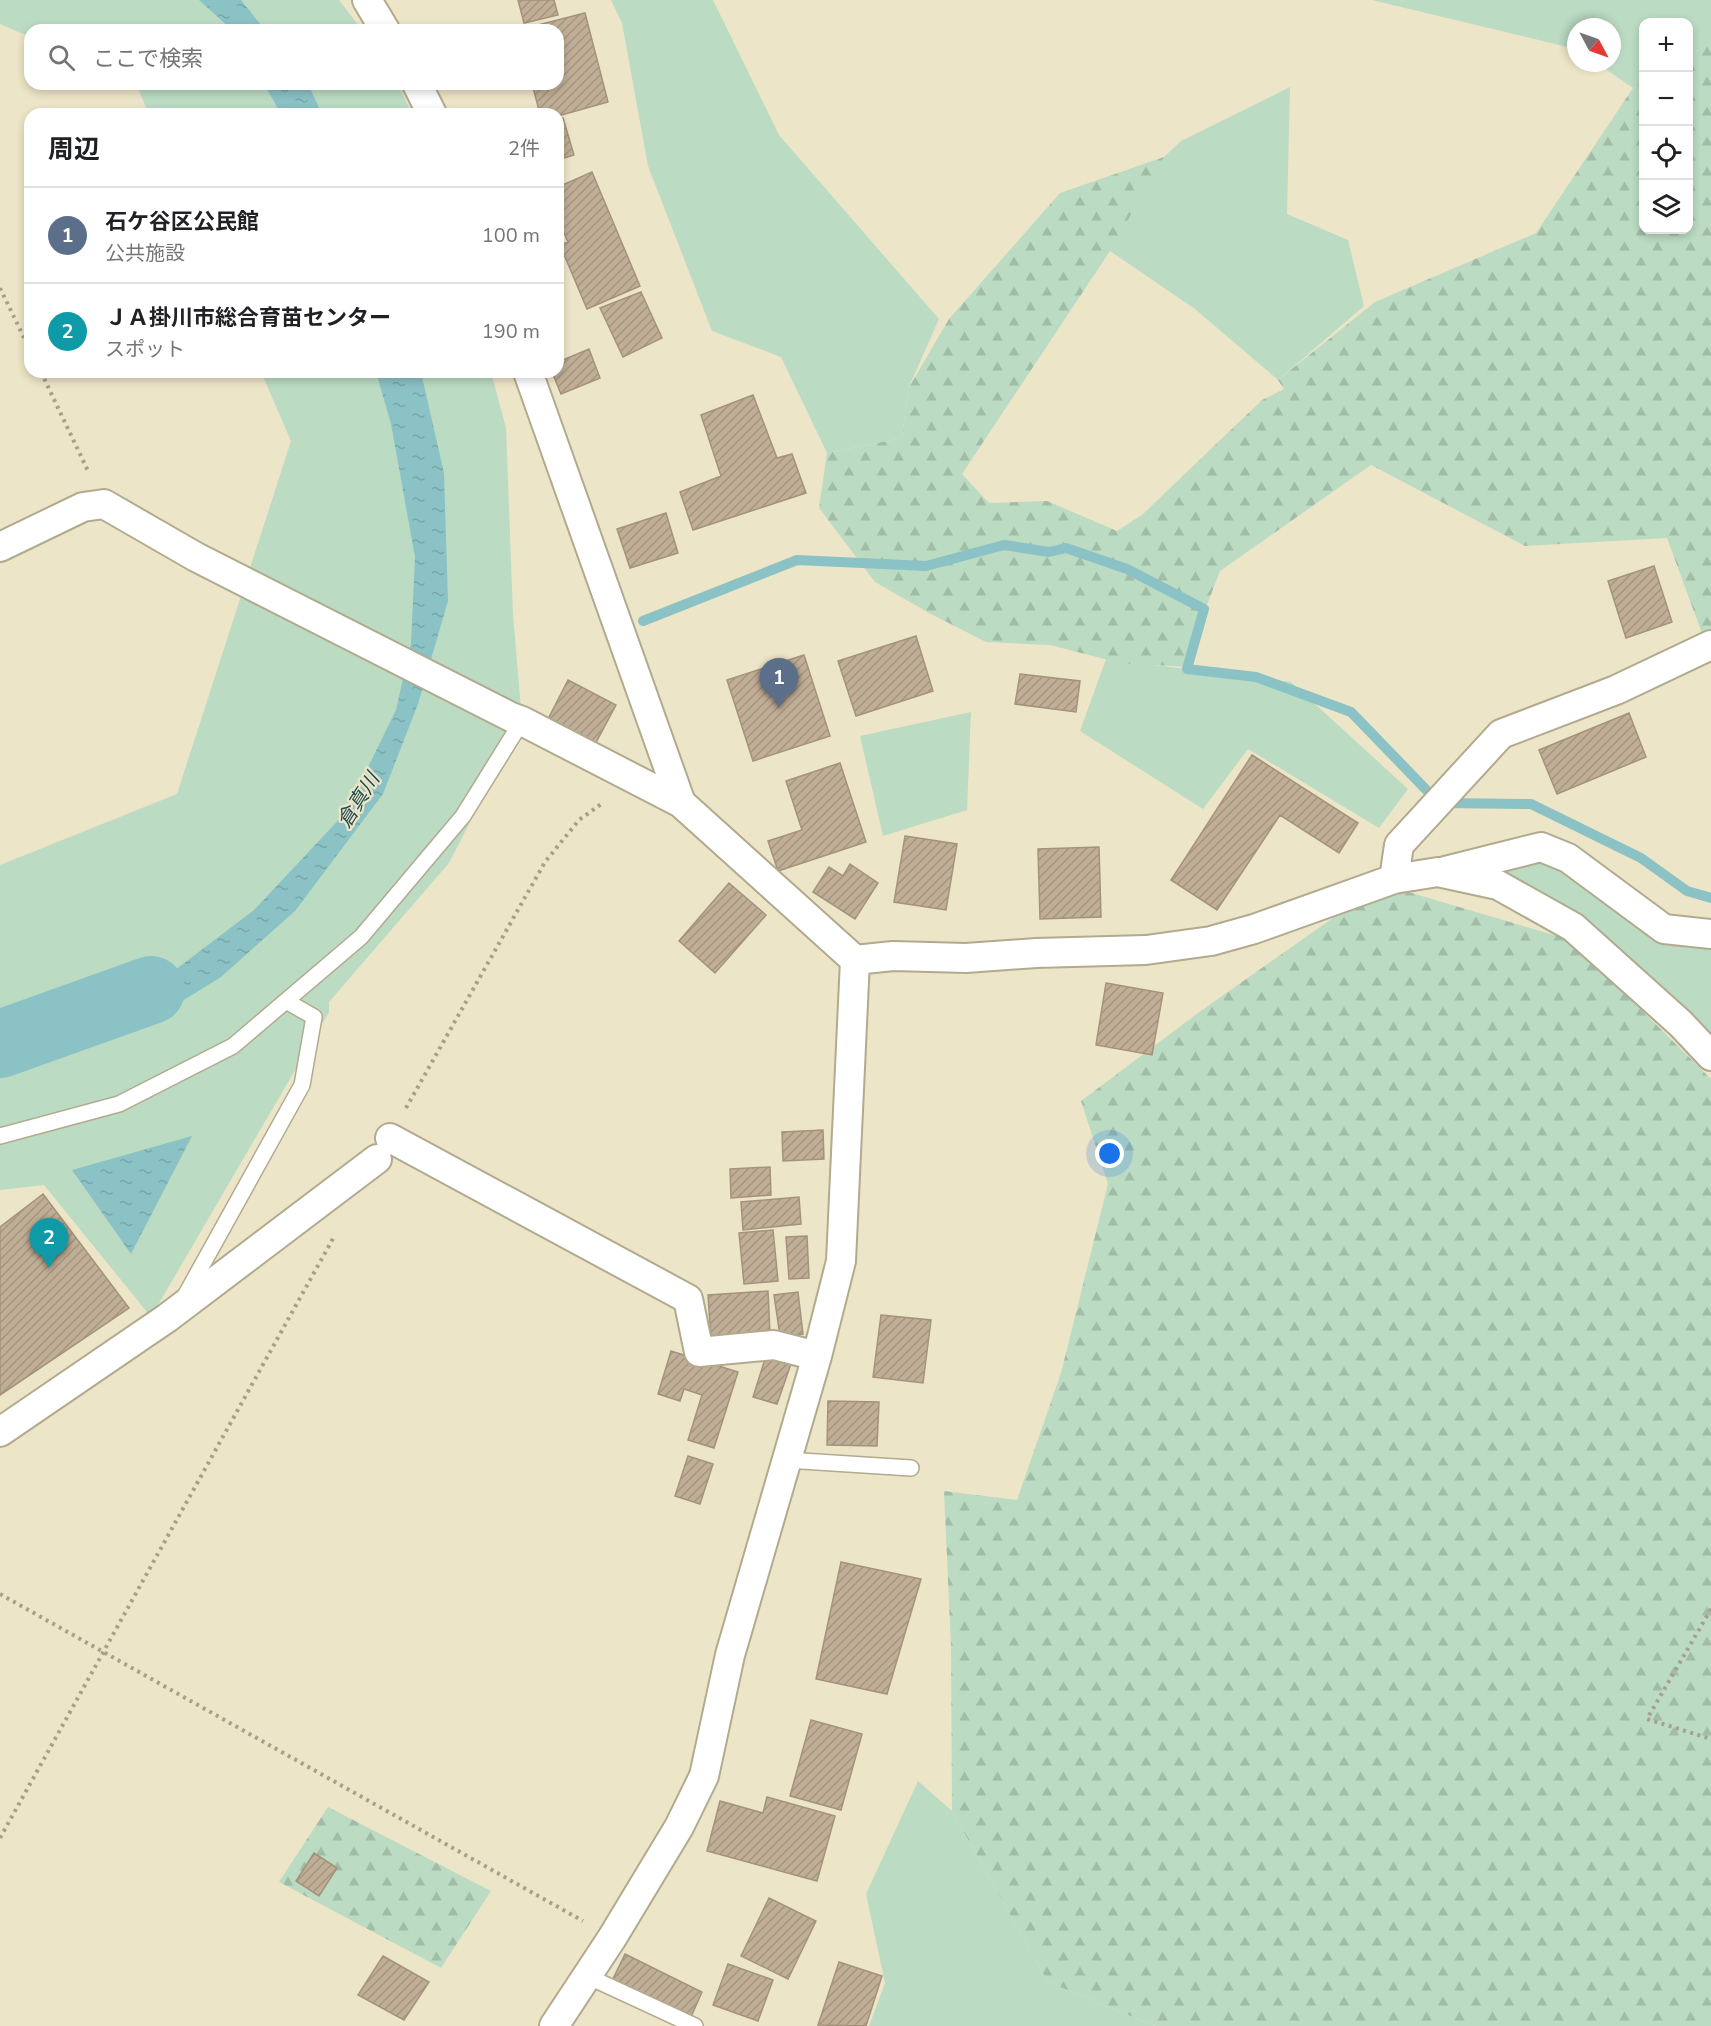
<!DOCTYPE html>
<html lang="ja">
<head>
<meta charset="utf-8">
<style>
  :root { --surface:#fff; --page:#f6f6f6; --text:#202124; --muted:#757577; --line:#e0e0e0; --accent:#111827 }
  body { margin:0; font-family:"Nunito Sans","Noto Sans JP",sans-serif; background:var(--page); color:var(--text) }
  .controls { position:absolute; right:18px; top:18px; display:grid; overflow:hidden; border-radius:12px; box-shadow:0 3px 9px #0003 }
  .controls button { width:54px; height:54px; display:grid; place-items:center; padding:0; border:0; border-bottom:2px solid var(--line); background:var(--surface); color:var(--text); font:30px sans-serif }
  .compass { position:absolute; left:1567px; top:18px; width:54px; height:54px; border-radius:50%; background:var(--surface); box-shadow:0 3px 9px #0003; rotate:131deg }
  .you { position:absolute; left:1110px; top:1154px; width:21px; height:21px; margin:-15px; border:4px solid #fff; border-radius:50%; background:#1a73e8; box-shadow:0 0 0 9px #1a73e833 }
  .badge { display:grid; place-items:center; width:39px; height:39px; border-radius:50%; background:var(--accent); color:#fff; font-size:20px; font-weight:700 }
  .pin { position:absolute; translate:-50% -50px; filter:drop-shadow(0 2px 3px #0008) }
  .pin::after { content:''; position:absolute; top:32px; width:21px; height:18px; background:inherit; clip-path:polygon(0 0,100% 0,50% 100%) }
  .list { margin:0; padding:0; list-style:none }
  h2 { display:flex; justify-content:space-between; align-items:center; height:78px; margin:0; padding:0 24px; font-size:26px }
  h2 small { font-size:20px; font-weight:400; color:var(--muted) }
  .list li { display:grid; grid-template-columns:39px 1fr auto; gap:18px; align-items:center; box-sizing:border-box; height:96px; padding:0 24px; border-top:2px solid var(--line) }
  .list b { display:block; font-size:22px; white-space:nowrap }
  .list p { margin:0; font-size:20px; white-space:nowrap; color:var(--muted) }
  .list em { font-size:20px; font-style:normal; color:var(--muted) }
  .icon { flex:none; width:33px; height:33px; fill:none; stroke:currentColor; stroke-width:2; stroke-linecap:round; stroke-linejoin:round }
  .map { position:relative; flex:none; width:1711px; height:2026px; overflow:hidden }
  .search { position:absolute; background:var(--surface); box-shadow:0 3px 9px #0003; left:24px; top:24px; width:540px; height:66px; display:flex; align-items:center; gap:15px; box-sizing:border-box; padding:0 21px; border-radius:18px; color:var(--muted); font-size:22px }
  .panel { position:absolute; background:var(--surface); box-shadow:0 3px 9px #0003; left:24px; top:108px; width:540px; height:270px; border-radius:18px }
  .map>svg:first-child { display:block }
  .green { fill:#bcdbc3 }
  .forest { fill:url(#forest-firs) }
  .water { fill:url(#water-ripples) }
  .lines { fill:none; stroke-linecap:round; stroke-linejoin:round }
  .stream { stroke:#8bc2c5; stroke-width:10 }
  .river { stroke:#8bc2c5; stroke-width:68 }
  .building { fill:url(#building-hatch); stroke:#a4937b; stroke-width:1.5 }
  .service-casing { stroke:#b1aa8e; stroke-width:18 }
  .minor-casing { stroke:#b1aa8e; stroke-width:32 }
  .path { stroke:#a7a08a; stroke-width:4; stroke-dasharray:3 4.5; stroke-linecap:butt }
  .service { stroke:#fff; stroke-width:15 }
  .minor { stroke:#fff; stroke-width:28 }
  .labels { text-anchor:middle; stroke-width:4.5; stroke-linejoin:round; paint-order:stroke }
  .water-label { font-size:20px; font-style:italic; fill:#1c4d4f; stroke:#ede5c8 }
</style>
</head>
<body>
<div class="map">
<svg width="1711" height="2026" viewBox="0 0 1711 2026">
  <defs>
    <pattern id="forest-firs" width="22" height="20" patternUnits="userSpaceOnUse" patternTransform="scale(1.5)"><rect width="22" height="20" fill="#bcdbc3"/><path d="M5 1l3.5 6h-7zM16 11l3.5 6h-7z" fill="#a1bca7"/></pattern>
    <pattern id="water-ripples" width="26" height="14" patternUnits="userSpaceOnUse" patternTransform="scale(1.5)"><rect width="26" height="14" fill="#8bc2c5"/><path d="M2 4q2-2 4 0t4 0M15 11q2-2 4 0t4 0" fill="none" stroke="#78a6a8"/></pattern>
    <pattern id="building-hatch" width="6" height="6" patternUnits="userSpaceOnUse" patternTransform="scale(1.5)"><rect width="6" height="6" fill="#c0ae96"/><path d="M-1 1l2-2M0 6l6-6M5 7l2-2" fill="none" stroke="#a59580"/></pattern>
  </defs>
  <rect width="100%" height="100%" fill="#ede5c8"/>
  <!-- green -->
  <path class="green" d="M0,0H339L362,30H30V37L0,24Z
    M611,0H713L779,135L939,319L908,389L902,438L827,453L781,357L712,331L648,166L622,23Z
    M1372,0H1711V43L1689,56L1688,22H1644L1643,82L1633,88L1597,63H1612V27H1576V49Z
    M136,84H398L412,114H149Z
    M1290,87L1287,214L1348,240L1364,306L1278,380L1195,309L1110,251L1132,198L1148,172L1181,141Z
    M261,372H491L506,428L513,614L522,721L449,863L329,1002V1012L151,1317L44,1185L0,1190V865L177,794L291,441Z
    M1106,659L1291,682L1408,789L1379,828L1248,749L1203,809L1080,731Z
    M971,712L967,810L883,836L860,736Z
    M1568,858L1663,940L1711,950V1033L1573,927L1484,865Z
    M918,1781L952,1811L1048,1982L1155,2026H869L885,1983L866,1894Z"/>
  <!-- forest -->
  <path class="forest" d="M1711,43V646L1707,647L1667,538L1525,546L1371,465L1220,571L1208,602L1188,667L1120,663L1050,645L986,642L929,613L875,582L819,508L827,453L902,438L908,389L949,319L1060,193L1164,157L1110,251L962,474L989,503L1047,501L1117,531L1142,515L1262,400L1284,389L1278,380L1375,302L1536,233L1633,88L1643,82L1644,230H1688L1689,56Z
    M1381,884L1571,940L1711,1079V2026H1155L1048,1982L952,1811L951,1647L944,1491L1017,1500L1061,1373L1108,1184L1081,1101L1198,1013Z
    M328,1807L491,1891L441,1968L279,1882Z"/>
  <!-- water -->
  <path class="water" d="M199,0H241L265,30H232Z
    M264,84H308L322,114H281Z
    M376,372H421L444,473L448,601L418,704L383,794L295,911L221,977L134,1031L0,1070V1044L63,1021L175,970L254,910L346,812L396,710L411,643L415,557L391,424Z
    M192,1136L131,1254L72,1170Z"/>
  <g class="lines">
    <!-- stream -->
    <path class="stream" d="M643,621L797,560L926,566L1004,545L1049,552L1066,548L1127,569L1204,609L1187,669L1256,677L1351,712L1439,803L1531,804L1641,858L1687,891L1711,898"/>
    <!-- river -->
    <path class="river" d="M0,1044L151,990"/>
  </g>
  <!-- building -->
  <path class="building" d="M518,0H554L558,15L524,23Z
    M585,13L608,102L558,116V114H540L532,84H558V30H526V28Z
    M563,118L574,155L558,160V119Z
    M592,172L640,286L587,309L560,245L568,242L558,219V187Z
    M641,292L662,338L623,357L600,308Z
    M589,349L600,378L561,394L552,372H558V362Z
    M753,395L777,458L792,454L806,493L693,530L680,492L721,476L701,415Z
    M666,513L678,553L630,568L617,529Z
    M1654,566L1672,622L1626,638L1608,581Z
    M916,636L933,691L856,716L838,661Z
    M804,655L830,736L753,761L727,680Z
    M1020,674L1080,681L1076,712L1015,704Z
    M568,680L616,705L592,750L545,725Z
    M1629,713L1646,757L1557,794L1539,750Z
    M1252,755L1358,823L1339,853L1280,815L1217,910L1171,880Z
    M840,763L866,842L778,871L768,841L802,830L786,781Z
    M905,836L957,844L946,910L894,902Z
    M1099,847L1101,917L1040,919L1038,849Z
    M850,864L878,883L855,919L813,892L829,867L843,876Z
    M729,883L766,915L715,973L679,941Z
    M1106,983L1163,993L1152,1055L1096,1045Z
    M823,1130L824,1159L783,1161L782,1132Z
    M770,1167L771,1195L731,1198L730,1169Z
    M43,1194L129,1308L0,1395V1227Z
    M799,1197L801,1224L743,1230L741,1202Z
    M773,1230L778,1281L744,1284L739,1233Z
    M807,1236L809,1278L789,1279L786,1237Z
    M768,1291L770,1333L711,1338L708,1295Z
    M798,1292L803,1334L780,1336L774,1295Z
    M881,1315L931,1320L923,1383L873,1377Z
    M671,1351L738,1372L714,1448L688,1440L702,1395L684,1389L680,1401L658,1394Z
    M766,1356L791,1364L777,1404L753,1397Z
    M828,1401L879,1402L877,1446L827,1445Z
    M688,1456L713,1464L700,1504L675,1496Z
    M841,1562L921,1579L887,1694L816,1679Z
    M811,1720L862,1734L841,1810L790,1796Z
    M767,1797L835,1816L817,1881L707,1851L720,1801L763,1813Z
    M314,1853L337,1868L319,1896L296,1881Z
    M769,1898L816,1921L788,1979L741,1956Z
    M625,1954L702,1992L690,2019L612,1981Z
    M383,1956L429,1982L404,2020L358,1995Z
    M839,1962L882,1976L866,2026L818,2025Z
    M728,1964L773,1980L758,2021L713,2005Z"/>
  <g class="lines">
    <defs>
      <path id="service" d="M0,1136L119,1104L233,1046L361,937L463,816L522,721
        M185,1296L302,1085L314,1017L286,1001
        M786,1460L911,1468
        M587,1976L695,2026"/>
      <path id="minor" d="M367,0L385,30
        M417,84L432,114
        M528,372L681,803
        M0,547L83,507L104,504L196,557L511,717L522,721L681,803L855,960L893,956L966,958L1036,953L1146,950L1211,941L1254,929L1394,879L1438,872L1498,885L1573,927L1681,1024L1711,1056
        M1445,871L1541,847L1568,858L1664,929L1711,934
        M1394,879L1399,845L1501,734L1616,690L1711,645
        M390,1138L688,1299L699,1352L774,1345L817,1356
        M0,1432L167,1318L377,1159
        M554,2026L612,1938L679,1827L704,1776L730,1655L817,1356L841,1261L855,960"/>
    </defs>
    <!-- service casing -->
    <use href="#service" class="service-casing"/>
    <!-- minor casing -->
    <use href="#minor" class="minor-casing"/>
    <!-- path -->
    <path class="path" d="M0,288L30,350
      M41,372L89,473
      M406,1108L545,862L579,820L604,802
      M0,1594L583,1921
      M1711,1609L1647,1719L1711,1739
      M0,1838L335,1235"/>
    <!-- service -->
    <use href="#service" class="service"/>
    <!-- minor -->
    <use href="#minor" class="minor"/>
  </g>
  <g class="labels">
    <!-- water labels -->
    <g class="water-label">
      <text transform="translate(358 800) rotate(-58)" y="7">倉真川</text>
    </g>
  </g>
</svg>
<div class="controls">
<button>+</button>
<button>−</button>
<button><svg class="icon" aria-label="locate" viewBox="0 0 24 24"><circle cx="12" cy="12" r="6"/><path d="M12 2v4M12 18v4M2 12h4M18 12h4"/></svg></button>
<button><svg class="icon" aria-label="layers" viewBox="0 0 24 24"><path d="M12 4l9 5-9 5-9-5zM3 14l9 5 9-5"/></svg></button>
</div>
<svg class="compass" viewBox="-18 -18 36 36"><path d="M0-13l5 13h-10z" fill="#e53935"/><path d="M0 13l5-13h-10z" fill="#757577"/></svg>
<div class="you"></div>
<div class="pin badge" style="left:779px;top:708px;background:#5c6f8a">1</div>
<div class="pin badge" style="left:49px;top:1268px;background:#0f9aa8">2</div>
<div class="search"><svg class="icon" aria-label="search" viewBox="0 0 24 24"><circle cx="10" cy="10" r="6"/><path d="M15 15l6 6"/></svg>ここで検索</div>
<section class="panel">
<h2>周辺<small>2件</small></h2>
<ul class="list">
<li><span class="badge" style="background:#5c6f8a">1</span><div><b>石ケ谷区公民館</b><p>公共施設</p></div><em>100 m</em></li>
<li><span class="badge" style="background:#0f9aa8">2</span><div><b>ＪＡ掛川市総合育苗センター</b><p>スポット</p></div><em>190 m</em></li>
</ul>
</section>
</div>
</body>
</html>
